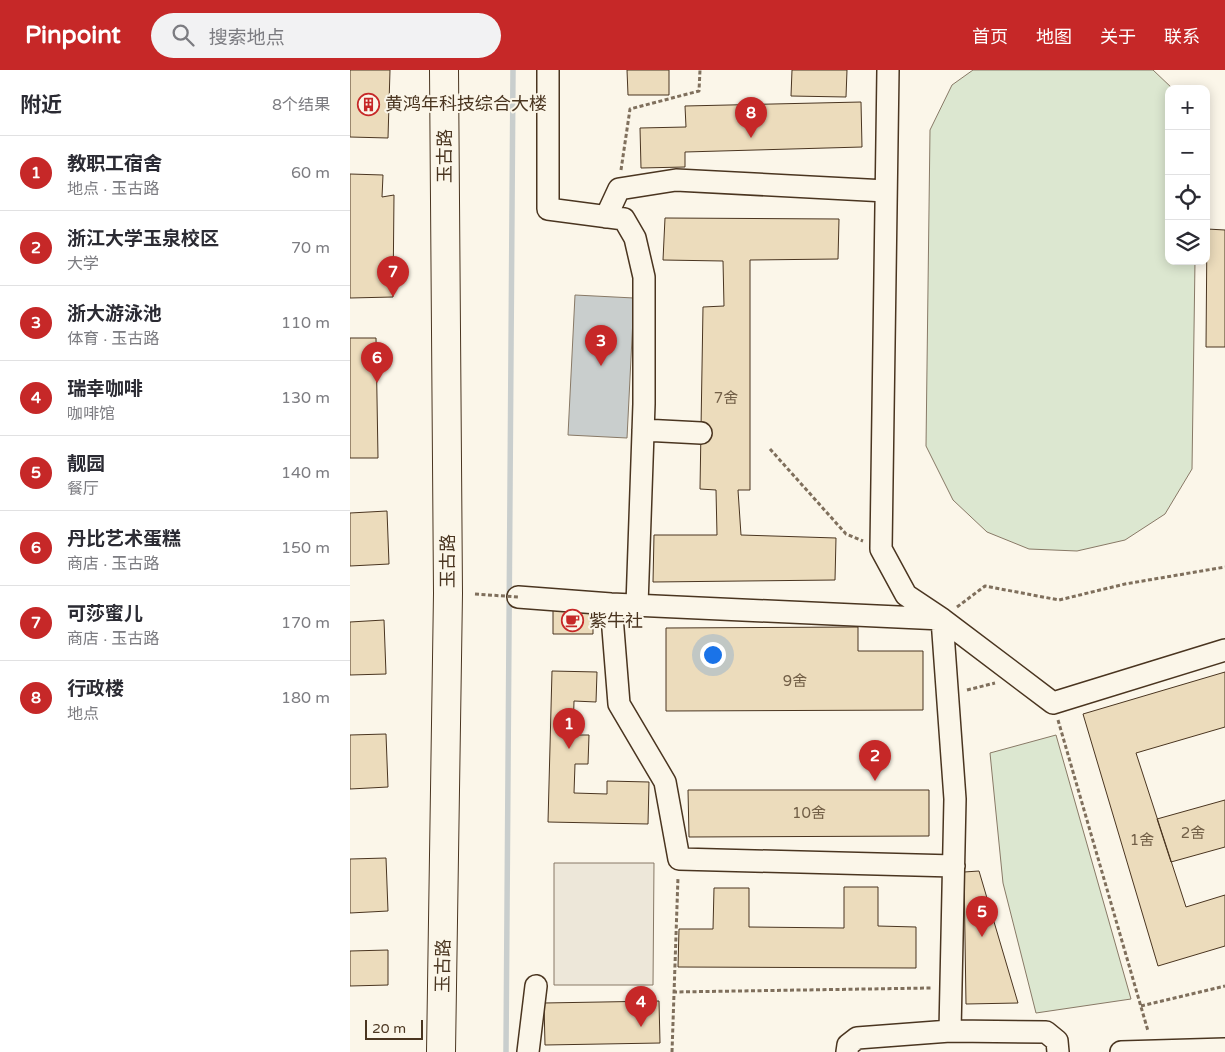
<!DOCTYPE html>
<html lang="zh">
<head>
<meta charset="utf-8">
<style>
  :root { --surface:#fff; --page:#f2f2f3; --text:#2b2b33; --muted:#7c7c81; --line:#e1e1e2; --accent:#c62828 }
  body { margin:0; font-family:"Varela Round","Noto Sans SC",sans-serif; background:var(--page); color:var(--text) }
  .controls { position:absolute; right:15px; top:15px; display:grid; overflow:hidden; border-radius:10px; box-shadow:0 2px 12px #0003 }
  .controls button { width:45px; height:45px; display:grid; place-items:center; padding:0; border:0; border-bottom:1px solid var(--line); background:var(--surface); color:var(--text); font:25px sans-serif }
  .scale { position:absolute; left:15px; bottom:12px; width:58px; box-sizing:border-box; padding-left:5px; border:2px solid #4a3520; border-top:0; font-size:14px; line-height:18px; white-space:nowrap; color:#4a3520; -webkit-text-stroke:4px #fbf6e9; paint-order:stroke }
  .you { position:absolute; left:362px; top:584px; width:18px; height:18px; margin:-12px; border:4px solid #fff; border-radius:50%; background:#1a73e8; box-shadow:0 0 0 8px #1a73e833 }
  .badge { display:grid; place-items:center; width:32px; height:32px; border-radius:50%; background:var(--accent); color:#fff; font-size:16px; font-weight:700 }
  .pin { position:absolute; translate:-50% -41px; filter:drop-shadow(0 1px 2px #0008) }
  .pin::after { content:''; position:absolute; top:26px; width:18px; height:15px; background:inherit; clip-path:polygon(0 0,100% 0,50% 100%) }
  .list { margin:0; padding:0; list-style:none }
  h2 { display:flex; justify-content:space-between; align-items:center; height:65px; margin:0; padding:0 20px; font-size:21px }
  h2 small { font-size:16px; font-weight:400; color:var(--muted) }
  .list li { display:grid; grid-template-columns:32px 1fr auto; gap:15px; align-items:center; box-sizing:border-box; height:75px; padding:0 20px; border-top:1px solid var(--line) }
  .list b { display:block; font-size:19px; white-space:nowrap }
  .list p { margin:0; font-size:16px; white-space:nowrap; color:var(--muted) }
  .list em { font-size:16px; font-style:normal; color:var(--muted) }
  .icon { flex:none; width:28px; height:28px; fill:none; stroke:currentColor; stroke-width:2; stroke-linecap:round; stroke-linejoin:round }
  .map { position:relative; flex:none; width:875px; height:982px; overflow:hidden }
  header { display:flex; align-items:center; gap:30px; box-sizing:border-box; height:70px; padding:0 25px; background:var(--accent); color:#fff }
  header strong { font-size:24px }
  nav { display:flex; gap:28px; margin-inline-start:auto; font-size:18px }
  .search { width:350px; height:45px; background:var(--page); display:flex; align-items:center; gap:12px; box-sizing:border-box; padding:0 18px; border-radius:28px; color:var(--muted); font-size:19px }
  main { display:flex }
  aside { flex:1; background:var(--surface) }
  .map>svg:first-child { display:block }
  .green { fill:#dce7d0; stroke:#887966 }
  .parking { fill:#ede7d9; stroke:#887966 }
  .water { fill:#c9cecd; stroke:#887966 }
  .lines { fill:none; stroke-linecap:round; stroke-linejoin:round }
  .stream { stroke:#c9cecd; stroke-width:5.5 }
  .building { fill:#ecdcbc; stroke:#4a3520 }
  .minor-casing { stroke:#4a3520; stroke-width:24 }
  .major-casing { stroke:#4a3520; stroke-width:30 }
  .path { stroke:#7f6f5c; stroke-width:3; stroke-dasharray:4 2.5; stroke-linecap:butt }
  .minor { stroke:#fbf6e9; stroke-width:21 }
  .major { stroke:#fbf6e9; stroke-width:28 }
  .path-bridge { stroke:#7f6f5c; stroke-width:3; stroke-dasharray:4 2.5; stroke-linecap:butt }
  .labels { text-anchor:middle; stroke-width:4; stroke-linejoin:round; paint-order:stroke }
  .number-label { font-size:15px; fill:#725f47 }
  .poi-label { font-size:18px; fill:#4a3520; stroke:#fbf6e9; text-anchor:start }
  .street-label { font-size:18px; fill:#4a3520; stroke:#fbf6e9 }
</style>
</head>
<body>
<header>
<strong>Pinpoint</strong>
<div class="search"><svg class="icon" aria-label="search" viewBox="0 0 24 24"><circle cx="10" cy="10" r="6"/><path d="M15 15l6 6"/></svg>搜索地点</div>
<nav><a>首页</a><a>地图</a><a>关于</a><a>联系</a></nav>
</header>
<main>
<aside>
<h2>附近<small>8个结果</small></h2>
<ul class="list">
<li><span class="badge">1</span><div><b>教职工宿舍</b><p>地点 · 玉古路</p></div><em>60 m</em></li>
<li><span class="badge">2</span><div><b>浙江大学玉泉校区</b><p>大学</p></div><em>70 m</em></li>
<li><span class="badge">3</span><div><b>浙大游泳池</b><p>体育 · 玉古路</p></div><em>110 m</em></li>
<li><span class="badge">4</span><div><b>瑞幸咖啡</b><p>咖啡馆</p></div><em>130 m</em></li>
<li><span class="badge">5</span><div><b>靓园</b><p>餐厅</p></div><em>140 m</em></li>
<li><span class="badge">6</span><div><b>丹比艺术蛋糕</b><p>商店 · 玉古路</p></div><em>150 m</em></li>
<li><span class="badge">7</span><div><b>可莎蜜儿</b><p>商店 · 玉古路</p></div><em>170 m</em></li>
<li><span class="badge">8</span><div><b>行政楼</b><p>地点</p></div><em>180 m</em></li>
</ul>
</aside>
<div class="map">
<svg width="875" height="982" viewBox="0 0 875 982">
  <rect width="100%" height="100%" fill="#fbf6e9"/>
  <!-- green -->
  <path class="green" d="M623,0H803L823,19H819V191H845L842,399L815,444L775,470L727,481L679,479L637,462L603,430L576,376L580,60L602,15Z
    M706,665L781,929L686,943L653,813L640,683Z"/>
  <!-- parking -->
  <path class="parking" d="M204,793H304L303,915H204Z"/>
  <!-- water -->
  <path class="water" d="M225,225L284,228L277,368L218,365Z"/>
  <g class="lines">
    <!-- stream -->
    <path class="stream" d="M156,982L163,0"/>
  </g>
  <!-- building -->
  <path class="building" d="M0,0H40L38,68L0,67Z
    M277,0H319V25H278Z
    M442,0H497L496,27L441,26Z
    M511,32L512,77L335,82V97L291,98L290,58L336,57L335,36Z
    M0,104L33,105L32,127L44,125L43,227L0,228Z
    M315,148L489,149L488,189L400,190V420H388L391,465L486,468L485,510L303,512L304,465H367L366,420L350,419L353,237L374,236L373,191L313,190Z
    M857,159L875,160V277H856Z
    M0,268H26L28,388H0Z
    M37,441L39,494L0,496V443Z
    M203,537L243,539V564H203Z
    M34,550L36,604L0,605V552Z
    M508,557V581H573V640L316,641V558Z
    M202,601L247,602L246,632L224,631L223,665H239L238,694H225L224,723L257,724V711L299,712L298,754L198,752Z
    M875,602V657L786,683L836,837L875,825V876L808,896L733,644Z
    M36,664L38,717L0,719V665Z
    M338,720H579V766L339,767Z
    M875,730V777L821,792L807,749Z
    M36,788L38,841L0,843V789Z
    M629,801L668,933L616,934L614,802Z
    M494,817H528V856L566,857V898L328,897L329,859H363L364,818H399V857L494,858Z
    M38,880V915L0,916V881Z
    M309,931L310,973L195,975L194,933Z"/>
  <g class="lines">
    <defs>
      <path id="minor" d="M198,0V139L274,149L285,168L294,207V334L287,535
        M538,0L531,479L556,525L592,549L605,729L600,961
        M256,147L269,119L326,110L536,121
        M293,360L351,363
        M168,527L261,534L592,549L703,633L875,580
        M261,534L269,634L315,712L329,789L604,796
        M178,982L186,916
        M497,982L498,975L507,968L600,961L696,962L707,971L708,982
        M771,982L875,979"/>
      <path id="major" d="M91,982L98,523L94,0"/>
    </defs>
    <!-- minor casing -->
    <use href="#minor" class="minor-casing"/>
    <!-- major casing -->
    <use href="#major" class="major-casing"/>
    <!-- path -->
    <path class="path" d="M271,100L280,39L349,21L350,0
      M420,379L496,464L513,471
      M607,537L635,516L709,530L775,514L875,497
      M617,620L645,613
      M708,650L798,961
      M323,922L581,918
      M791,936L875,916
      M322,982L328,807"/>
    <!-- minor -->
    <use href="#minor" class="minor"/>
    <!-- major -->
    <use href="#major" class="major"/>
    <!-- path-bridge -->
    <path class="path-bridge" d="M125,524L168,527"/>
  </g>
  <!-- icons -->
  <defs>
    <symbol id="building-ring" viewBox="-11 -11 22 22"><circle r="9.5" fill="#fbf6e9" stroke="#c62828" stroke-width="1.5"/><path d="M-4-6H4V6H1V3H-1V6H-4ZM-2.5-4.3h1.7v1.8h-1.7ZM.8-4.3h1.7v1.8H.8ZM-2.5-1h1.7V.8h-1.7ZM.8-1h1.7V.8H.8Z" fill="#c62828"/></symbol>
    <symbol id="cafe-ring" viewBox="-11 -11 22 22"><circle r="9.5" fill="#fbf6e9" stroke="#c62828" stroke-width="1.5"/><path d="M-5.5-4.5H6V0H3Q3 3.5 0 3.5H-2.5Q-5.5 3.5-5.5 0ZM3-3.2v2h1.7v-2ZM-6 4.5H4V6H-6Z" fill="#c62828"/></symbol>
  </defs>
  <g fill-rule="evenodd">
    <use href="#building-ring" x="6" y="22" width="25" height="25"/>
    <use href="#cafe-ring" x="210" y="538" width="25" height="25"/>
  </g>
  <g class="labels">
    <!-- number labels -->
    <g class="number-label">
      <text x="376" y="333">7舍</text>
      <text x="445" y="616">9舍</text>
      <text x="459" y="748">10舍</text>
      <text x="843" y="768">2舍</text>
      <text x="792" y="775">1舍</text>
    </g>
    <!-- poi labels -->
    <g class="poi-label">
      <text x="35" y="40">黄鸿年科技综合大楼</text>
      <text x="239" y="557">紫牛社</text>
    </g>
    <!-- street labels -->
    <g class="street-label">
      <text transform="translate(95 86) rotate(-90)" y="6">玉古路</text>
      <text transform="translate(98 491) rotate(-90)" y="6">玉古路</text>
      <text transform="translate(93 896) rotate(-89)" y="6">玉古路</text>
    </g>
  </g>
</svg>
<div class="controls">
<button>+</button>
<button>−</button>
<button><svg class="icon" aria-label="locate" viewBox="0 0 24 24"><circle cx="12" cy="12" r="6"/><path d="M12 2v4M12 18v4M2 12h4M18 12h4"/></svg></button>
<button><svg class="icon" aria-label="layers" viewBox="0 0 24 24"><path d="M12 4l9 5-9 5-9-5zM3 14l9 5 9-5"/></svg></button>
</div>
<div class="scale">20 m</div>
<div class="you"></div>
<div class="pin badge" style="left:219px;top:679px">1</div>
<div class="pin badge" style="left:525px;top:711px">2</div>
<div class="pin badge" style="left:251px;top:296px">3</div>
<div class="pin badge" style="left:291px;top:957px">4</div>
<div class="pin badge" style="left:632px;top:867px">5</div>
<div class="pin badge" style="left:27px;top:313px">6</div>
<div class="pin badge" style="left:43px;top:227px">7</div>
<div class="pin badge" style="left:401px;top:68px">8</div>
</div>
</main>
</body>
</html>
